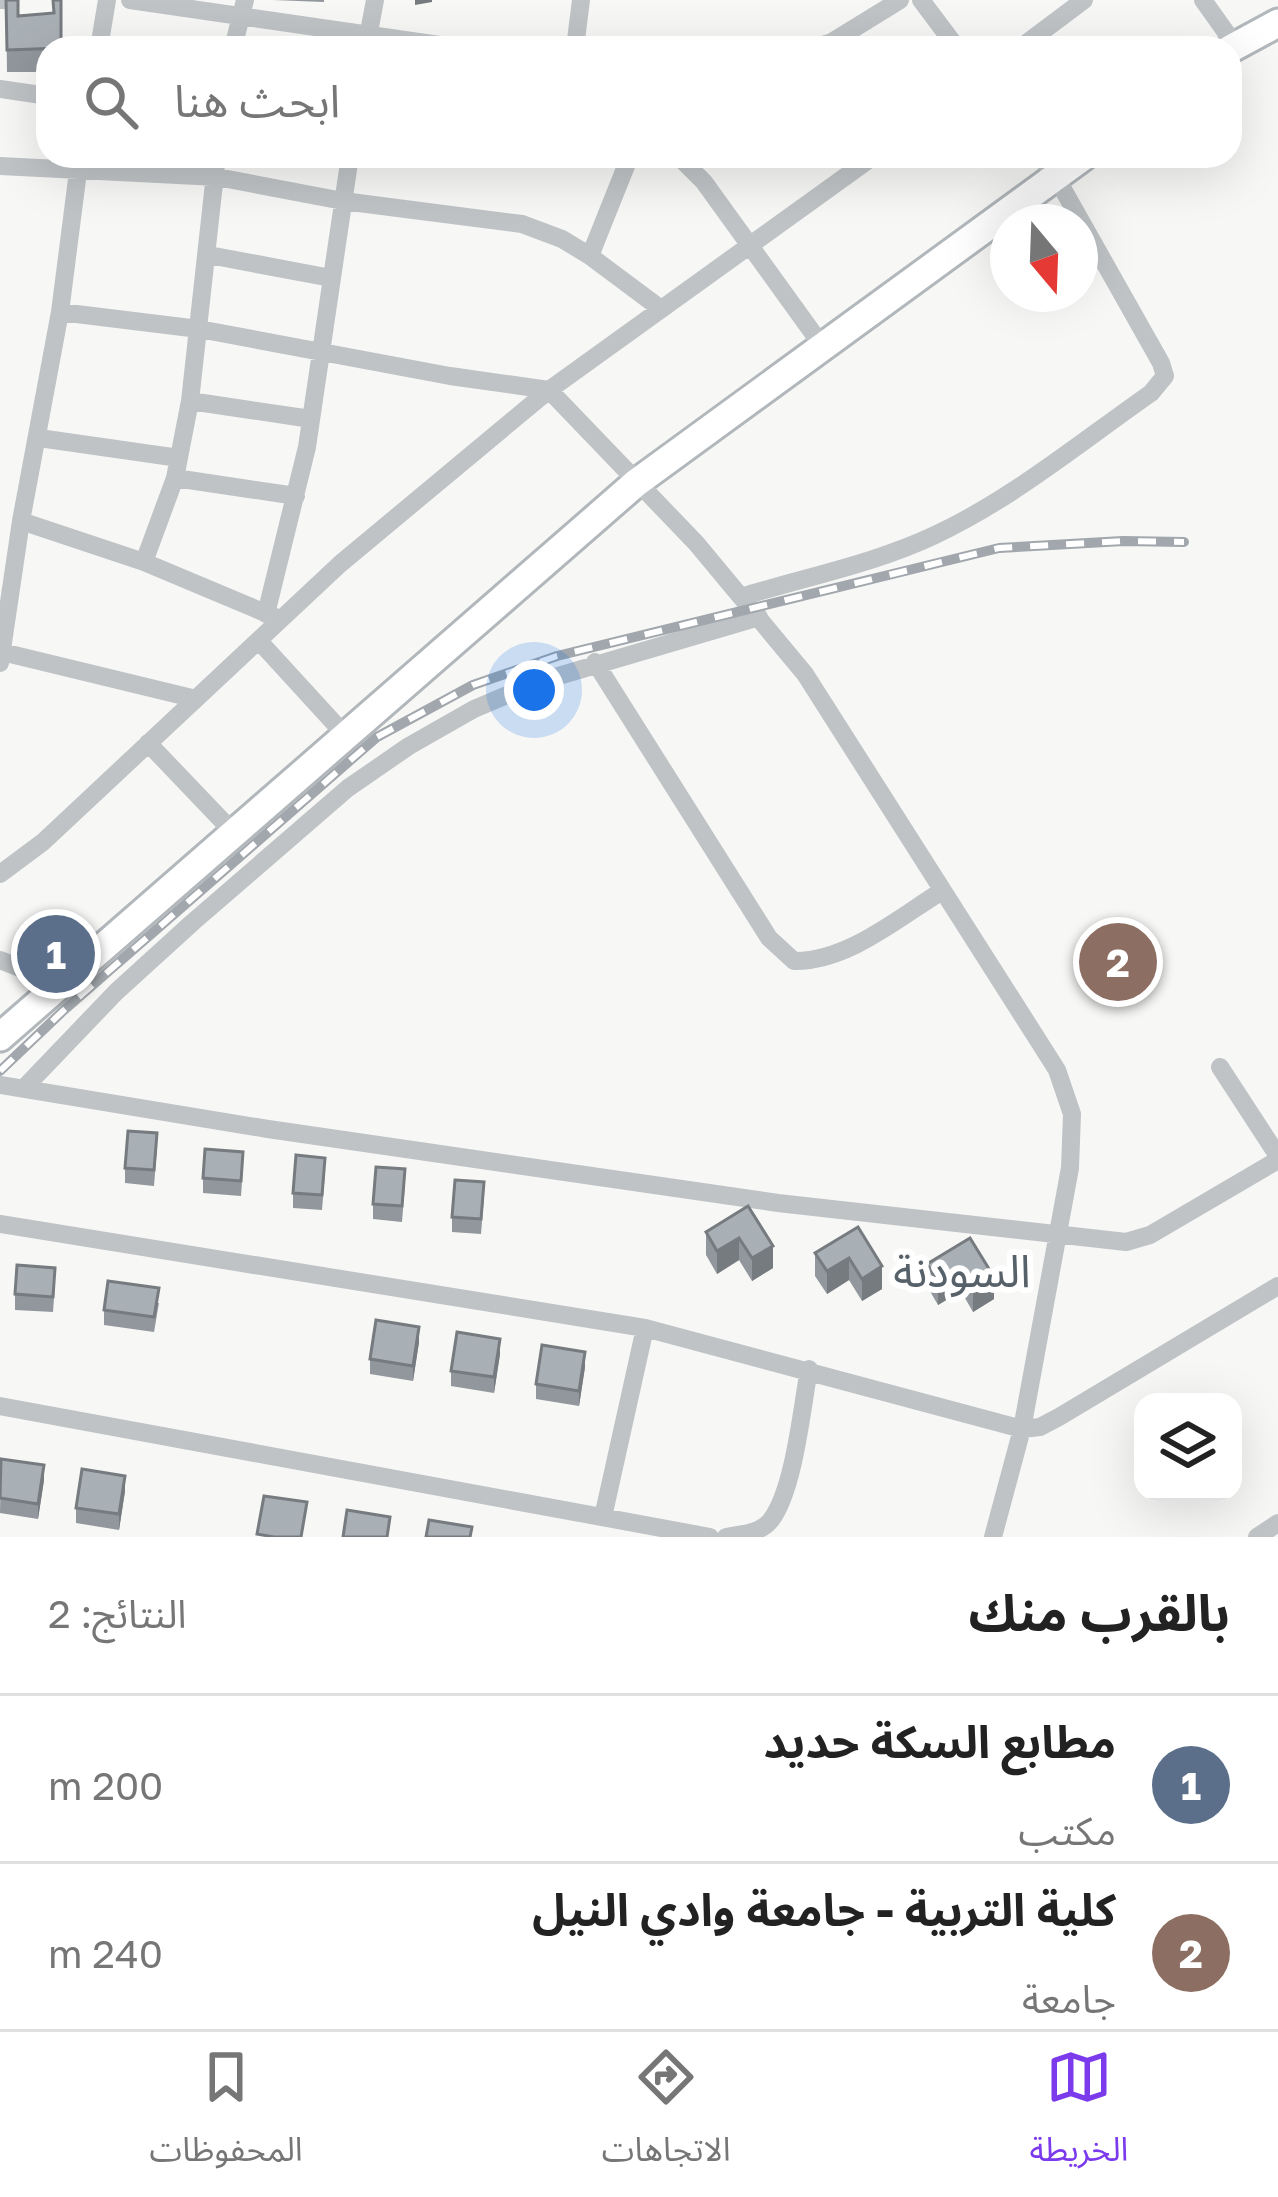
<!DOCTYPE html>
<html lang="ar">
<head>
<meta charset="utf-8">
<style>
  :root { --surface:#fff; --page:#f6f6f6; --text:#222; --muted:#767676; --line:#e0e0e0; --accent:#7c3aed }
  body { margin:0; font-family:"Golos Text","Noto Sans Arabic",sans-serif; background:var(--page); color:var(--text); direction:rtl }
  .controls { position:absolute; right:36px; bottom:36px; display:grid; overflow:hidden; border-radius:24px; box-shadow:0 12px 48px #0002 }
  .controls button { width:108px; height:108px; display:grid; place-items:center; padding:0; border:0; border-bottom:3px solid var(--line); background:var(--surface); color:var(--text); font:60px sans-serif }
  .compass { position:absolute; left:990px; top:204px; width:108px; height:108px; border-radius:50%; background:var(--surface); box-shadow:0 12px 48px #0002; rotate:161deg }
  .you { position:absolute; left:534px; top:690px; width:42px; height:42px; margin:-30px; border:9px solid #fff; border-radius:50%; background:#1a73e8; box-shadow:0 0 0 18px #1a73e833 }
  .badge { display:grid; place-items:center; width:78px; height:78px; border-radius:50%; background:var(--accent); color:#fff; font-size:39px; font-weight:700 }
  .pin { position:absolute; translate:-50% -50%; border:6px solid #fff; box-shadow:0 3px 12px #0006 }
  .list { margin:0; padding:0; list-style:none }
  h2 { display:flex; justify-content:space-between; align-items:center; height:156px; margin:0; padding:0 48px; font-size:51px }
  h2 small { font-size:39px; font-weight:400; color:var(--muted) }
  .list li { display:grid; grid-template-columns:78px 1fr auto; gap:36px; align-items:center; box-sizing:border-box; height:168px; padding:0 48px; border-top:3px solid var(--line) }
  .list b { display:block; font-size:45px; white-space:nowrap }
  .list p { margin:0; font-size:39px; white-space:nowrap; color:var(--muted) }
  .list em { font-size:39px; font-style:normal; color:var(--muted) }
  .icon { flex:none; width:66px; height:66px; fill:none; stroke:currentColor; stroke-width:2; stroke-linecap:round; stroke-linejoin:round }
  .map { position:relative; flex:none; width:1278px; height:1537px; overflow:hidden; direction:ltr }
  .search { position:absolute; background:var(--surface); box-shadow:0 12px 48px #0002; left:36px; right:36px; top:36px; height:132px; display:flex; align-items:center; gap:30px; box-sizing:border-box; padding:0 42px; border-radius:36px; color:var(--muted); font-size:45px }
  .sheet { height:492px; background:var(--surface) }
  nav { display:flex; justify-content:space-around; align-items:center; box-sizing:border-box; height:168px; border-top:3px solid var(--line); background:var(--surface); font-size:33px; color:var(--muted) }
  nav a { display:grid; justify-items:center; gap:6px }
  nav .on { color:var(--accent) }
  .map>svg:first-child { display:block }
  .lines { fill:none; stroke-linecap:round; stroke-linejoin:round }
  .secondary-casing { stroke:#b1b7bb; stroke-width:33 }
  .street { stroke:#bfc3c6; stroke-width:18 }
  .secondary { stroke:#fff; stroke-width:27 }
  .rail-casing { stroke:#a1a7ac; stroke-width:10 }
  .rail { stroke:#fff; stroke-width:6; stroke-dasharray:18; stroke-linecap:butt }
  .wall { fill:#91979c }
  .shaded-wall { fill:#767b7f }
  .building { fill:#a9b0b5; stroke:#767b7f; stroke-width:3 }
  .labels { text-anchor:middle; stroke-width:12; stroke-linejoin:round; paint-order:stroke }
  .neighbourhood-label { font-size:45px; fill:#566169; stroke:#fff }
</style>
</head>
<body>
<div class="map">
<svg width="1278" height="1537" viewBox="0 0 1278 1537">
  <rect width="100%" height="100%" fill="#f7f7f5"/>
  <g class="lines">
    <defs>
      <path id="secondary" d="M1230,49L1278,23
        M0,1037L636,483L1084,156"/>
    </defs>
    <!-- secondary casing -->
    <use href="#secondary" class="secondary-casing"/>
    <!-- street -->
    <path class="street" d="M0,0H10
      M130,0L460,48
      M921,0L957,48
      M1203,0L1235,45
      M99,48L107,0
      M233,48L245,0
      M366,48L375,0
      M575,48L581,0
      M812,48L832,42L900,0
      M1020,48L1084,0
      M0,89L48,96
      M678,156L704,182L823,347
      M0,166L217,177L343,201L522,224L562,239L590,256L661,309
      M209,255L331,278
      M590,256L630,156
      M60,312L199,329L450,376L549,390L696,543L805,674L1057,1070L1072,1114L1070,1168L1022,1429L993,1537
      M190,401L311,419
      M39,438L179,458
      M175,478L296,496
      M21,521L144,562L275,617
      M144,562L175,478L190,401L217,156
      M741,597C805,577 874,564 935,535C1012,499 1081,442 1151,393L1165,376L1161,363L1056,177L1040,156
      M266,614L307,447L350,156
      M259,641L346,736
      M2,652L192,698
      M595,662L769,938L794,961C847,962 898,918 942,891
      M0,663L21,521L60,312L80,156
      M148,743L234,833
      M0,874L43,842L340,564L549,390L874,156
      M0,960L61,984
      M1220,1067L1278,1156
      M0,1085L268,1129L778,1203L1126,1242L1150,1235L1278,1160
      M25,1087L116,992L193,922L348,788L409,746L474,709L538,682L759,617
      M0,1224L645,1328L1022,1429L1040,1427L1059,1417L1278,1286
      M0,1406L710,1537
      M603,1517L645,1328
      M726,1537C741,1534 760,1534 771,1520C794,1490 802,1408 809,1369
      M1257,1537L1278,1523"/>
    <!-- secondary -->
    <use href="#secondary" class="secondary"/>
    <defs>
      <path id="rail" d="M0,1071L64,1010L377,737L473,685L557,656L999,548L1123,541L1184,542"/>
    </defs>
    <!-- rail casing -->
    <use href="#rail" class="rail-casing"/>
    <!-- rail -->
    <use href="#rail" class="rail"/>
  </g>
  <!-- wall -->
  <path class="wall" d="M6,0L18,16L54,13L61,0L48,48V72H7Z
    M273,0H324V2Z
    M157,1148L154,1186L125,1183V1168Z
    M243,1167L241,1196L203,1193V1178Z
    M325,1173L322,1210L293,1208V1193Z
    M405,1184L402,1222L373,1219V1204Z
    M484,1197L481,1234L452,1232V1217Z
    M748,1206L773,1268L752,1281L739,1260L717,1274L706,1255V1232Z
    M858,1227L882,1289L862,1301L849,1280L827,1294L815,1276V1253Z
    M970,1238L994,1299L973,1312L961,1291L938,1305L927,1286V1264Z
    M55,1284L53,1312L15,1310V1294Z
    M159,1303L154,1332L104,1325V1310Z
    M419,1342L413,1381L370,1374V1359Z
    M500,1354L494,1393L451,1386V1371Z
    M585,1367L579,1406L536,1399V1384Z
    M1,1459L44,1480L38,1519L0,1513Z
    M125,1491L119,1530L76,1523V1508Z"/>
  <!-- shaded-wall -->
  <path class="shaded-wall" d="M415,0H432V2L415,5Z
    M739,1238V1260L717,1274V1251Z
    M773,1246V1268L752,1281V1258Z
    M849,1258V1280L827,1294V1271Z
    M882,1266V1289L862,1301V1279Z
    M961,1269V1291L938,1305V1282Z
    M994,1277V1299L973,1312V1289Z
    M419,1327V1342L413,1381V1366Z
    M500,1339V1354L494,1393V1377Z
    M585,1352V1367L579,1406V1391Z
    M44,1465V1480L38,1519V1504Z
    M125,1476V1491L119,1530V1514Z"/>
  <!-- building -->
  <path class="building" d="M6,0H18V16L54,13L53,0H61V48L7,50Z
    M128,1131L157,1133L154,1170L125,1168Z
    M205,1149L243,1152L241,1181L203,1178Z
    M296,1155L325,1158L322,1195L293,1193Z
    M376,1167L405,1169L402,1206L373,1204Z
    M455,1180L484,1182L481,1219L452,1217Z
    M748,1206L773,1246L752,1258L739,1238L717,1251L706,1232Z
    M858,1227L882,1266L862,1279L849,1258L827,1271L815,1253Z
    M970,1238L994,1277L973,1289L961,1269L938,1282L927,1264Z
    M17,1265L55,1268L53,1297L15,1294Z
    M108,1281L159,1288L154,1317L104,1310Z
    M376,1320L419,1327L413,1366L370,1359Z
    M457,1332L500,1339L494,1377L451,1371Z
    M542,1345L585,1352L579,1391L536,1384Z
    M1,1459L44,1465L38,1504L0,1498Z
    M82,1469L125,1476L119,1514L76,1508Z
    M264,1496L307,1502L301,1537H274L257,1534Z
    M347,1510L390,1517L387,1537H343Z
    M429,1520L472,1527L470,1537H426Z"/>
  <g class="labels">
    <!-- neighbourhood labels -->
    <g class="neighbourhood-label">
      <text x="962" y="1287">السودنة</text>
    </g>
  </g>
</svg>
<div class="controls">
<button><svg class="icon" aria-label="layers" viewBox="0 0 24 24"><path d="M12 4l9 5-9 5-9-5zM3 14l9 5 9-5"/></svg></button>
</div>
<svg class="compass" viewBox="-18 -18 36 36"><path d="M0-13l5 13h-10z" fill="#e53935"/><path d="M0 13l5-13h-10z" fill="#767676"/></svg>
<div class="you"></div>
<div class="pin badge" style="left:56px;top:954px;background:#5c6f8a">1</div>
<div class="pin badge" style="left:1118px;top:962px;background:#8d6e63">2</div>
<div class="search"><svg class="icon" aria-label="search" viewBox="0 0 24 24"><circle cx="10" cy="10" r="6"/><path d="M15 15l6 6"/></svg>ابحث هنا</div>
</div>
<section class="sheet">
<h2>بالقرب منك<small>النتائج: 2</small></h2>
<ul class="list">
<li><span class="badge" style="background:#5c6f8a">1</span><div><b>مطابع السكة حديد</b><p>مكتب</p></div><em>200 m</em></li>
<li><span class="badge" style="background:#8d6e63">2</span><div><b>كلية التربية - جامعة وادي النيل</b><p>جامعة</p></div><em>240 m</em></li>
</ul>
</section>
<nav>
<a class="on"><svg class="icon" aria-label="map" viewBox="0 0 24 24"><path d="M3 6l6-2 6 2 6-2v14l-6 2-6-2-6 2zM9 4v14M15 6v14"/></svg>الخريطة</a>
<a><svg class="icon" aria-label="directions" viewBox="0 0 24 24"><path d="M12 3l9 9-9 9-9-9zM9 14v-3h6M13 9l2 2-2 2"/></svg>الاتجاهات</a>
<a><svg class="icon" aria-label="saved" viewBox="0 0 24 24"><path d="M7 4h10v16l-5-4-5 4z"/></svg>المحفوظات</a>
</nav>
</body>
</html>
